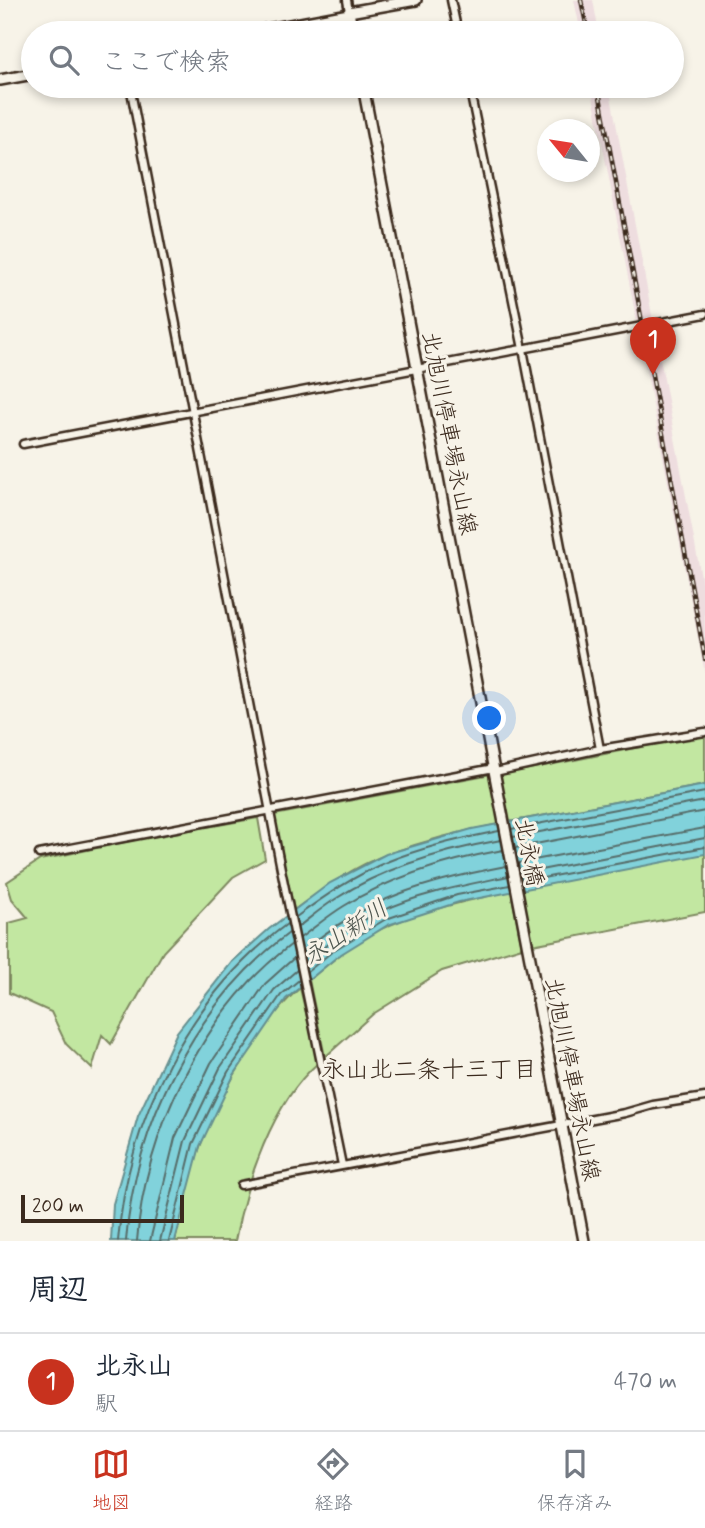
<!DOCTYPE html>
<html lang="ja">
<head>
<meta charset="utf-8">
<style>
  :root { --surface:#fff; --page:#f2f2f3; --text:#1f2937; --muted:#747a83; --line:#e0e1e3; --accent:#c8321e }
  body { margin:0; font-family:Mynerve,"Klee One",sans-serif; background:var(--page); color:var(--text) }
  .compass { position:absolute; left:537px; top:119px; width:63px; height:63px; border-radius:50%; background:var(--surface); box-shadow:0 4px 10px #0003; rotate:300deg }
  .scale { position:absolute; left:21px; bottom:18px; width:163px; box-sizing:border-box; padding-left:7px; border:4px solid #3b2a1e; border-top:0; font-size:19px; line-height:24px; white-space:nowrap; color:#3b2a1e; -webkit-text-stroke:5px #f7f3e8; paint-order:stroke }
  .you { position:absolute; left:490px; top:719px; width:24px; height:24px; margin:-18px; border:5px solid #fff; border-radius:50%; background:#1a73e8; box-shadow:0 0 0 10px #1a73e833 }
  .badge { display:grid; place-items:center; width:46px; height:46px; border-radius:50%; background:var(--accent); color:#fff; font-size:23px; font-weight:700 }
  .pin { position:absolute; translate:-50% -58px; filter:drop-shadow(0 2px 4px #0008) }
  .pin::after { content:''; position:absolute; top:37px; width:24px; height:21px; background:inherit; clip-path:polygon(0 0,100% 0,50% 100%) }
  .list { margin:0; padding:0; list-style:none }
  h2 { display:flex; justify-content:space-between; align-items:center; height:91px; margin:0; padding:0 28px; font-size:30px }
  h2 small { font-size:23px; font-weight:400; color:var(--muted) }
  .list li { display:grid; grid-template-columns:46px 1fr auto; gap:21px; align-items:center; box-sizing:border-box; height:98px; padding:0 28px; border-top:2px solid var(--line) }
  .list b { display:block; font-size:26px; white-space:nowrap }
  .list p { margin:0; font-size:23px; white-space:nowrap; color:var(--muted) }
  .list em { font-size:23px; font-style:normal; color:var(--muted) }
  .icon { flex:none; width:38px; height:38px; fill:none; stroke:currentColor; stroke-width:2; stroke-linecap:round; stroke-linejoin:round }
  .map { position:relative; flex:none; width:705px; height:1241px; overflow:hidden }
  .search { position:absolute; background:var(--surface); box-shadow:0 4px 10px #0003; left:21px; right:21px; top:21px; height:77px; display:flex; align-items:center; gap:18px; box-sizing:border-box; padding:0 24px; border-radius:38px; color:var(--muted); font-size:26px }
  .sheet { height:189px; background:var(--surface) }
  nav { display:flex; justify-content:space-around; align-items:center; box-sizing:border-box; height:98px; border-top:2px solid var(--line); background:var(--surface); font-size:19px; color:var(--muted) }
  nav a { display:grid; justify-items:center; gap:4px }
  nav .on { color:var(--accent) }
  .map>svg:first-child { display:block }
  .built { fill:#eedddf }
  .green { fill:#c2e7a1; stroke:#7e8860; stroke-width:2 }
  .water { fill:#81d2db; stroke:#658f8f; stroke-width:2 }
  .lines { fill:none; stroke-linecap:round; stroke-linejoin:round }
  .shore { stroke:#576d6a; stroke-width:2 }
  .minor-casing { stroke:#3b2a1e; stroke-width:11 }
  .secondary-casing { stroke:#3b2a1e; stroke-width:14 }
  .minor { stroke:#f7f3e8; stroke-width:6 }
  .secondary { stroke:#f7f3e8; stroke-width:9 }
  .rail-casing { stroke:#3b2a1e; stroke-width:4.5 }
  .rail { stroke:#f7f3e8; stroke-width:2; stroke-dasharray:5; stroke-linecap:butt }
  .labels { text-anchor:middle; stroke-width:6; stroke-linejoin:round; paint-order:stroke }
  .street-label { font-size:23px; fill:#3b2a1e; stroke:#f7f3e8 }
  .water-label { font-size:24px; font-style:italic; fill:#4c544d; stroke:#f7f3e8 }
  .neighbourhood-label { font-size:24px; fill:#3b2a1e; stroke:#f7f3e8 }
</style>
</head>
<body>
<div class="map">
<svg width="705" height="1241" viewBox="0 0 705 1241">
  <rect width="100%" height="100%" fill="#f7f3e8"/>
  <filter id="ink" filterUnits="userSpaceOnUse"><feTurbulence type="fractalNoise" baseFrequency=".0143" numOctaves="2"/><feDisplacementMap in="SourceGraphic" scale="14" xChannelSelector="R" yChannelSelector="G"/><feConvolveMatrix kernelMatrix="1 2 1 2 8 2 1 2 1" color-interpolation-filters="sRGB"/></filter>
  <g filter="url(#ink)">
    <!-- built -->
    <path class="built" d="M574,0H593L599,33H581Z
      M591,86H609L705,598V673Z"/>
    <!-- green -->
    <path class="green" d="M705,734V785L509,822L499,775Z
      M491,774L499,824C462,831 424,841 388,854C354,866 323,889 294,910L274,815Z
      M258,818L265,859L233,877L163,952L111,1044L102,1035L92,1069L66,1044L51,1012L9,993V923L28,918L12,899L7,882L40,860L139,839Z
      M705,853V912L532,945L522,889Z
      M511,891L522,947L442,971L373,1014L325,1057L309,980C333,960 360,937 390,925C428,909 470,900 511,891Z
      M300,988L318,1063C272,1103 246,1183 235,1241H175C183,1210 189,1177 200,1147C216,1101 264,1018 300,988Z"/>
    <!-- water -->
    <path class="water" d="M705,785V854L459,902L388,925L338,956L286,999L234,1075L200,1146L175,1241H111L113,1204L138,1116L177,1032L232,962L269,929L330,883L386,854L472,829Z"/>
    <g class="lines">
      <!-- shore -->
      <path class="shore" d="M511,829L705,792
        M513,837L705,801
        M515,848L705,811
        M518,863L705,828
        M520,874L705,838
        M522,882L705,847
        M296,917C325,896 355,875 389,861C423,847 463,838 499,831
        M298,927C311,917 324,906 337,898C386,866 445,850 501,840
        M300,938C315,927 329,915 344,906C392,876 448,860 503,850
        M303,951C365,898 428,881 506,866
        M305,963C328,943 354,923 382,911C421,893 466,885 508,876
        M307,972L334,950L386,919L457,895L510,885
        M118,1241C128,1119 188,997 287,924
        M126,1241C135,1125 195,1003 289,933
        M137,1241C145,1133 203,1010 292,944
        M150,1241L175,1138L211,1063L265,984L294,958
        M160,1241L185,1141L220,1068L274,990L297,970
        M169,1241L193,1144L228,1072L281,995L299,980"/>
      <defs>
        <path id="minor" d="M347,0L349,12
          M451,0L458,33
          M130,86L281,869L342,1165
          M469,86L523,349L600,749
          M23,444L705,314
          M495,772L600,749L705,732
          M39,854L494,768
          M241,1185L625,1113L653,1105L705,1097"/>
        <path id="secondary" d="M246,33L349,14
          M353,33L349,12L416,0
          M0,80L33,74
          M363,86L584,1241"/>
      </defs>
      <!-- minor casing -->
      <use href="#minor" class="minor-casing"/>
      <!-- secondary casing -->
      <use href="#secondary" class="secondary-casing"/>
      <!-- minor -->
      <use href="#minor" class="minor"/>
      <!-- secondary -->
      <use href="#secondary" class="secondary"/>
      <defs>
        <path id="rail" d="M581,0L588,33
          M598,86L705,659"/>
      </defs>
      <!-- rail casing -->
      <use href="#rail" class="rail-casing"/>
      <!-- rail -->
      <use href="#rail" class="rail"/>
    </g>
  </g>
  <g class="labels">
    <!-- street labels -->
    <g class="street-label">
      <text transform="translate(450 433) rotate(79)" y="8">北旭川停車場永山線</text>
      <text transform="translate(530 852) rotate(79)" y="8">北永橋</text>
      <text transform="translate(573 1079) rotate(79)" y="8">北旭川停車場永山線</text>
    </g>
    <!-- water labels -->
    <g class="water-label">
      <text transform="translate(345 932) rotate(-34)" y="8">永山新川</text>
    </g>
    <!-- neighbourhood labels -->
    <g class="neighbourhood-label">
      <text x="429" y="1077">永山北二条十三丁目</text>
    </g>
  </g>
</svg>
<svg class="compass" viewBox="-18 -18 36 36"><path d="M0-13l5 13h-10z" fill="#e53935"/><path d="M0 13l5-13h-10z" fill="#747a83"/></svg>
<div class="scale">200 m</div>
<div class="you"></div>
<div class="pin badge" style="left:653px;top:375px">1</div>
<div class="search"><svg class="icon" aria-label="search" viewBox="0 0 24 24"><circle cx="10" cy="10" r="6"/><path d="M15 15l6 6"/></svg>ここで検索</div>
</div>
<section class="sheet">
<h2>周辺<small></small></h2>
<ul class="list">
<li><span class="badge">1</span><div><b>北永山</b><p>駅</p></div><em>470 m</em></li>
</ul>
</section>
<nav>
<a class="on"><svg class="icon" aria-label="map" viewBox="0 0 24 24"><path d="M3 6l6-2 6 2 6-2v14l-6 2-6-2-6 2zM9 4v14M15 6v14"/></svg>地図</a>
<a><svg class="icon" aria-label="directions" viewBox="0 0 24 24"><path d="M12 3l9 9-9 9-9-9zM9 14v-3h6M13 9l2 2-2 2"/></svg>経路</a>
<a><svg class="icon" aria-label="saved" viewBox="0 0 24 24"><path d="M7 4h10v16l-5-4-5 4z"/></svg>保存済み</a>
</nav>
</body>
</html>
